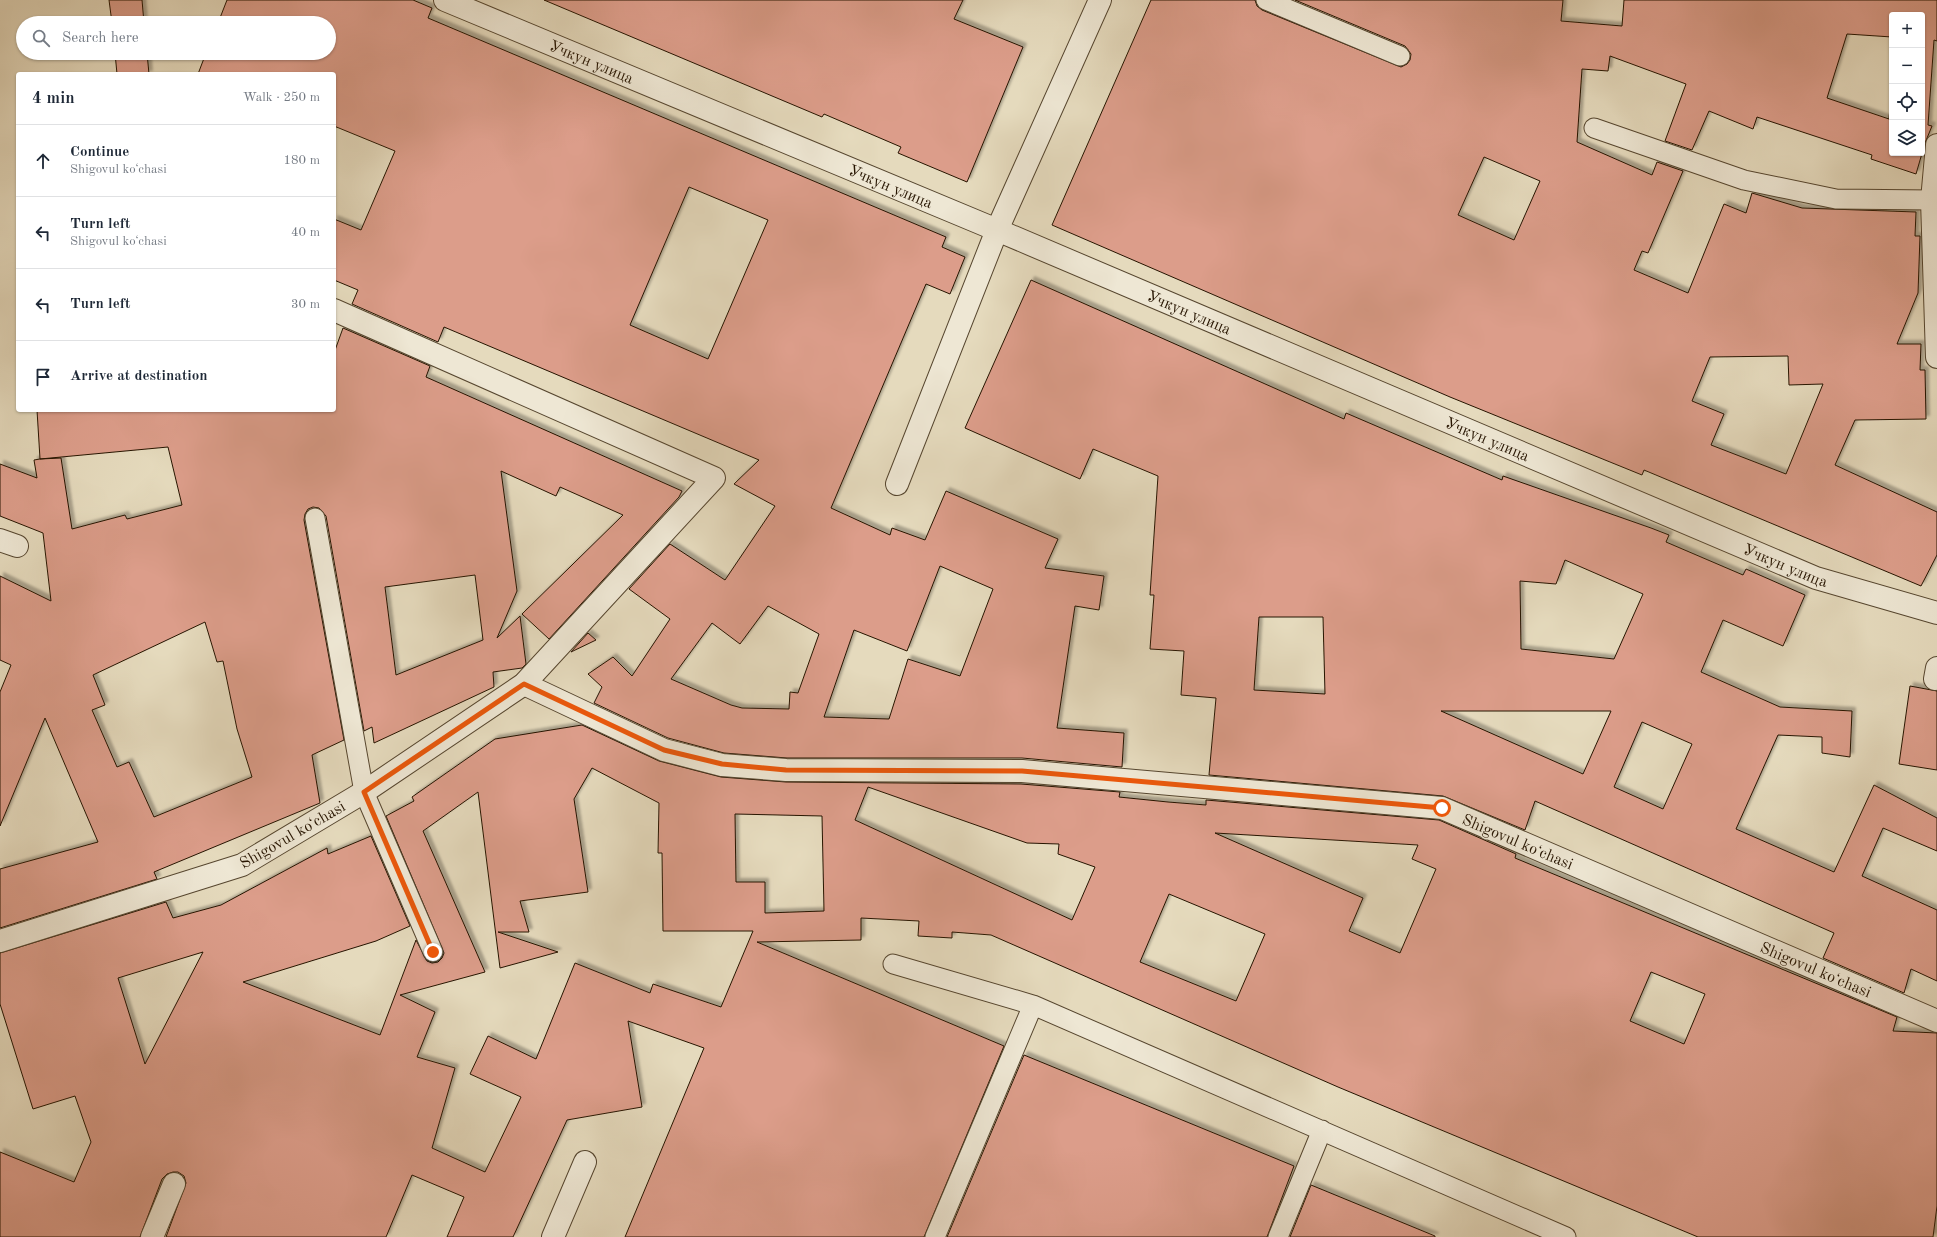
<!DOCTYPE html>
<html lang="en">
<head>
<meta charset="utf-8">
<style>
  :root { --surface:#fff; --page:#f6f6f7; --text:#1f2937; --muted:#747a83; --line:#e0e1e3 }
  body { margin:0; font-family:"Old Standard TT",serif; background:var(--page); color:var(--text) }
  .controls { position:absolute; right:12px; top:12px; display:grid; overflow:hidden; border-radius:4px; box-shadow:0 1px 3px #0004 }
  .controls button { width:36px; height:36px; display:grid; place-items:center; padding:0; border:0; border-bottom:1px solid var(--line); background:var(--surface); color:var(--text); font:20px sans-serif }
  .stop { position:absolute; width:12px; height:12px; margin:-9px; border:3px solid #ea580c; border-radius:50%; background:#fff }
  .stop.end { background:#ea580c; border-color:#fff; box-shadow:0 1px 4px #0008 }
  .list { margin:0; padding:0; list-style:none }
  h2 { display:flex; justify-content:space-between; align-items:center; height:52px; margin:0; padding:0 16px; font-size:17px }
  h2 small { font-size:13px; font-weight:400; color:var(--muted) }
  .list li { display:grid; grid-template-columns:26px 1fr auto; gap:12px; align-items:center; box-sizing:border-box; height:72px; padding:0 16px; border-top:1px solid var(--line) }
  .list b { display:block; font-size:15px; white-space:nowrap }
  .list p { margin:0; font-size:13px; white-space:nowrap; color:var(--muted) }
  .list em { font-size:13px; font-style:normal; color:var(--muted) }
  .icon { flex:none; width:22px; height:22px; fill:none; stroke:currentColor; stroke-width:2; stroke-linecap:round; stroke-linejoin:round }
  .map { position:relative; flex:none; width:1937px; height:1237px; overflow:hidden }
  .search { position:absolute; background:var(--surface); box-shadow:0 1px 3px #0004; left:16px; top:16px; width:320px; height:44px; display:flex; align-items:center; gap:10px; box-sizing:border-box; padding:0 14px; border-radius:22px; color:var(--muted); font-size:15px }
  .panel { position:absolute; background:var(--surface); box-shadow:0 1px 3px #0004; left:16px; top:72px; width:320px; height:340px; border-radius:4px }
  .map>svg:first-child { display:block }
  .building { fill:#dc9d8a; stroke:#261400; fill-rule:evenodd; filter:url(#shadow) }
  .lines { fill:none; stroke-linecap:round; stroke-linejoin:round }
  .service-casing { stroke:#56462f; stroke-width:21 }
  .minor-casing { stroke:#56462f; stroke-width:24 }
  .service { stroke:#eee7d4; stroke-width:19 }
  .minor { stroke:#eee7d4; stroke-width:22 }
  .route { stroke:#ea580c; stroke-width:5 }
  .labels { text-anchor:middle; stroke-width:3; stroke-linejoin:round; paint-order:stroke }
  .street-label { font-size:16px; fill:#261400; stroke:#eee7d4 }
</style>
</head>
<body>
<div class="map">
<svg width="1937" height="1237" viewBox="0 0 1937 1237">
  <defs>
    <filter id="shadow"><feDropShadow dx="3.5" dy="-3.5" stdDeviation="1" flood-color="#0004"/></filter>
  </defs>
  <rect width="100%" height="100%" fill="#e5dabd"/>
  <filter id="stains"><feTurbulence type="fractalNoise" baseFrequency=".005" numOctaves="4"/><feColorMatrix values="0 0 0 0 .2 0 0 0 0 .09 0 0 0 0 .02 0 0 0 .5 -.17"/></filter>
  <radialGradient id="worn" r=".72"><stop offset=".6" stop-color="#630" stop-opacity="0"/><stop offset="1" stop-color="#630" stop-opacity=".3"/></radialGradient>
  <!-- building -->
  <path class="building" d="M109,0H142L144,23H112Z
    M227,0H413L432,8L428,18L946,237L942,247L965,257L950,294L926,284L831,508L890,535L892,528L925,540L946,491L1058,539L1045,568L1104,576L1099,610L1075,606L1057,728L1124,733L1122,767L1022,758H787L724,753L668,738L594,703L602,687L588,674L613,657L632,676L670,619L629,589L670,544L725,580L775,506L734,484L759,460L444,327L438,342L352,304L358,290L334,280V219L361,230L395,151L334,126V74H198L206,53H329V23H218ZM689,187L768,220L708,359L630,325ZM940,566L993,589L960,676L908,659L889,719L824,717L854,630L907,651ZM768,606L819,634L798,693L790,692L789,709L742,708L731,705L671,679L712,623L740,644Z
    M544,0H963L954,19L1023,47L967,182L898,153L901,147L824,114L822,117Z
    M1151,0H1255L1257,6L1262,10L1401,67L1407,64L1410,60L1411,54L1405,46L1295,0H1563L1561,21L1622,26L1624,0H1937V41L1934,40L1928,125L1932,126L1925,143L1916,174L1871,159L1872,155L1757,117L1753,129L1709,111L1692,150L1665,141L1686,84L1610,56L1608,71L1582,69L1577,142L1652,175L1657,162L1683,171L1648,253L1642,251L1634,270L1688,293L1724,204L1746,213L1752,193L1802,208L1916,212L1915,236H1920L1918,293L1897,344H1921L1920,370H1925L1926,419L1855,420L1835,465L1937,512V555L1921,586L1644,470L1642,475L1450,397L1052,225ZM1892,15H1922V153H1892V84L1889,119L1827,98L1847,34L1892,37ZM1484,157L1540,181L1514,240L1458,215ZM1788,356L1789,385L1823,384L1786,474L1711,445L1724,414L1692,401L1710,357Z
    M115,53H147L149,74H117Z
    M1031,280L1344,419L1346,413L1502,480L1503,476L1651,528L1669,535L1666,542L1743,575L1746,569L1805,595L1783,646L1723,620L1701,672L1780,707L1852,711L1850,757L1822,753V737L1778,735L1736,829L1834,872L1874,785L1937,818V851L1883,828L1862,876L1937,910V981L1911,969L1904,993L1823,958L1834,933L1535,801L1525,830L1443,796L1209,775L1216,698L1181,695L1184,651L1150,649L1154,595H1150L1158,476L1093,449L1080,479L965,428ZM1565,560L1643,594L1614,659L1521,649L1520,581L1556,584ZM1259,617H1323L1325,694L1254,690ZM1441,711H1611L1583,774ZM1642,722L1692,744L1663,809L1614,787Z
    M343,328L430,366L426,377L682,491L679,497L549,639L522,614L623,515L560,487L556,496L501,471L517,591L497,638L520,616L526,664L522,668L493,672L494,687L374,743L372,727L364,731L326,516L319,508L313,507L308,509L305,514L304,520L344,740L312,755L320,803L154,872L157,879L0,928V869L98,842L45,718L0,826V692L11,665L0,660V576L51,601L43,533L0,516V464L37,478L34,460L40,459L37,410H334V353ZM168,447L182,505L127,519L125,515L72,529L61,458L40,459ZM475,575L483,640L396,675L385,587ZM205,622L217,662L223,661L237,729L252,777L154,817L129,762L117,767L92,710L105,705L93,675Z
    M588,633L596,640L571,652Z
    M1910,686L1937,691V770L1899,764Z
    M582,725L659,761L721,777L786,782L1021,784L1120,792L1119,797L1168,802L1206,805V800L1439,820L1516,854L1515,858L1897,1017L1893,1031L1937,1033V1206L1933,1237H1698L1338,1087L991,935L952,932V938L918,936L919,921L861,918V940L757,942L1004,1046L924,1237H625L704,1048L628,1021L642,1107L567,1120L513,1237H447L464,1197L412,1175L386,1237H166L186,1183L184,1176L178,1172H173L167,1174L162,1179L140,1237H0V1152L74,1182L91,1142L75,1096L33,1109L0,1004V953L166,902L173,918L221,905L327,848L328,854L371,836L410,926L376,941L243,982L380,1035L416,940L427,961L432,963L438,962L442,958L444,953L386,816L414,801L412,797L495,739ZM592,768L659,803L658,853H662L663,931H753L721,1007L653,984L650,993L575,963L536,1059L488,1036L470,1074L521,1097L485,1172L432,1148L455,1068L417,1057L435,1012L400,995L485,972L423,831L478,792L500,968L558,952L498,932H529L520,901L588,892L574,799ZM868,787L1027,843L1059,844L1058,854L1095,867L1072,920L855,820ZM735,814L822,816L824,911L765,913V882H736ZM1215,833L1418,845L1412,859L1436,869L1400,953L1349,931L1363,898ZM1169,894L1265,934L1236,1001L1140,962ZM203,952L145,1064L118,978ZM1651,972L1705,994L1684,1044L1630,1021Z
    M1024,1055L1294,1166L1267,1237H947Z
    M1311,1185L1435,1236V1237H1290Z"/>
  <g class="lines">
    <defs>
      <path id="service" d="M1266,0L1400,56
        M1594,128L1744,180L1836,199L1932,200
        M315,518L364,792L433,952
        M893,964L1033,1005L1566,1237
        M935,1237L1033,1005
        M1278,1237L1322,1130"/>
      <g id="minor">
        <path id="s1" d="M445,0L997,230L1816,578L1937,613"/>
        <path d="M1937,145L1932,200L1937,357"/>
        <path d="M897,484L997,230L1100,0"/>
        <path d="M0,540L17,546"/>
        <path d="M1935,679L1937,668"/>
        <path d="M524,684L664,750L722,765L786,770L1022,771L1442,808L1937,1021"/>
        <path d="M0,941L242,865L364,792L524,684L714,478L334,310"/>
        <path d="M152,1237L174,1184"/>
        <path d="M553,1237L585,1162"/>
      </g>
    </defs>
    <!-- service casing -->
    <use href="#service" class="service-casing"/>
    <!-- minor casing -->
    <use href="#minor" class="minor-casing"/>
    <!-- service -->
    <use href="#service" class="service"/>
    <!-- minor -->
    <use href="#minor" class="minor"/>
  </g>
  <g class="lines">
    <!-- route -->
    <path class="route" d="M433,952L364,792L524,684L664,750L722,764L786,770L1022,771L1442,808"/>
  </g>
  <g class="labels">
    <!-- street labels -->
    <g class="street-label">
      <text dy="6" stroke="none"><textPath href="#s1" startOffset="159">Учкун улица</textPath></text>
      <text dy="6" stroke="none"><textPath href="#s1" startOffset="483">Учкун улица</textPath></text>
      <text dy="6" stroke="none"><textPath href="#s1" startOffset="807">Учкун улица</textPath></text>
      <text dy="6" stroke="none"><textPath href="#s1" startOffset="1131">Учкун улица</textPath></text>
      <text dy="6" stroke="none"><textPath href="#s1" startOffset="1455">Учкун улица</textPath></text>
      <text transform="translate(292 834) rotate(-30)" y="6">Shigovul koʻchasi</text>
      <text transform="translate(1518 841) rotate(23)" y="6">Shigovul koʻchasi</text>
      <text transform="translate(1816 969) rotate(23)" y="6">Shigovul koʻchasi</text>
    </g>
  </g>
  <rect width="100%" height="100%" filter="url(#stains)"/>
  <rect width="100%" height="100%" fill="url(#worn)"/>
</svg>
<div class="controls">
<button>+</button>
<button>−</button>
<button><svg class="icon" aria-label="locate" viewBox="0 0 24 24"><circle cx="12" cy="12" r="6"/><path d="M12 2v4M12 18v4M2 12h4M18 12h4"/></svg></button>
<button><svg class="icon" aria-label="layers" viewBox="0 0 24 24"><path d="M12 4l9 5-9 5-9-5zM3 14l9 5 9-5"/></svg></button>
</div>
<div class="stop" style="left:1442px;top:808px"></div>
<div class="stop end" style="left:433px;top:952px"></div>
<div class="search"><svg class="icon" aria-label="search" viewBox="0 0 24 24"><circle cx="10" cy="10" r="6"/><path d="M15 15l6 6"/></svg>Search here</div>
<section class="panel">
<h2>4 min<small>Walk · 250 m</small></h2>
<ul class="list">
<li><svg class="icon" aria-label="ahead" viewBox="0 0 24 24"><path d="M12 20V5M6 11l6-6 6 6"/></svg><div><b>Continue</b><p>Shigovul koʻchasi</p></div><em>180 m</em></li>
<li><svg class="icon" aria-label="left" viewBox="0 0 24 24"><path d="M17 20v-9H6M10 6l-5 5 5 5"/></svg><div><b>Turn left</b><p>Shigovul koʻchasi</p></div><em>40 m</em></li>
<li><svg class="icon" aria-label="left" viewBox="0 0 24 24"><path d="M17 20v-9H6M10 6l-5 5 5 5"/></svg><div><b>Turn left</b></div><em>30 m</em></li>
<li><svg class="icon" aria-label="arrive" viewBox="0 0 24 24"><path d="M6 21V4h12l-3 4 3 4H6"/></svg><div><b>Arrive at destination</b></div></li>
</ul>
</section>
</div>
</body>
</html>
